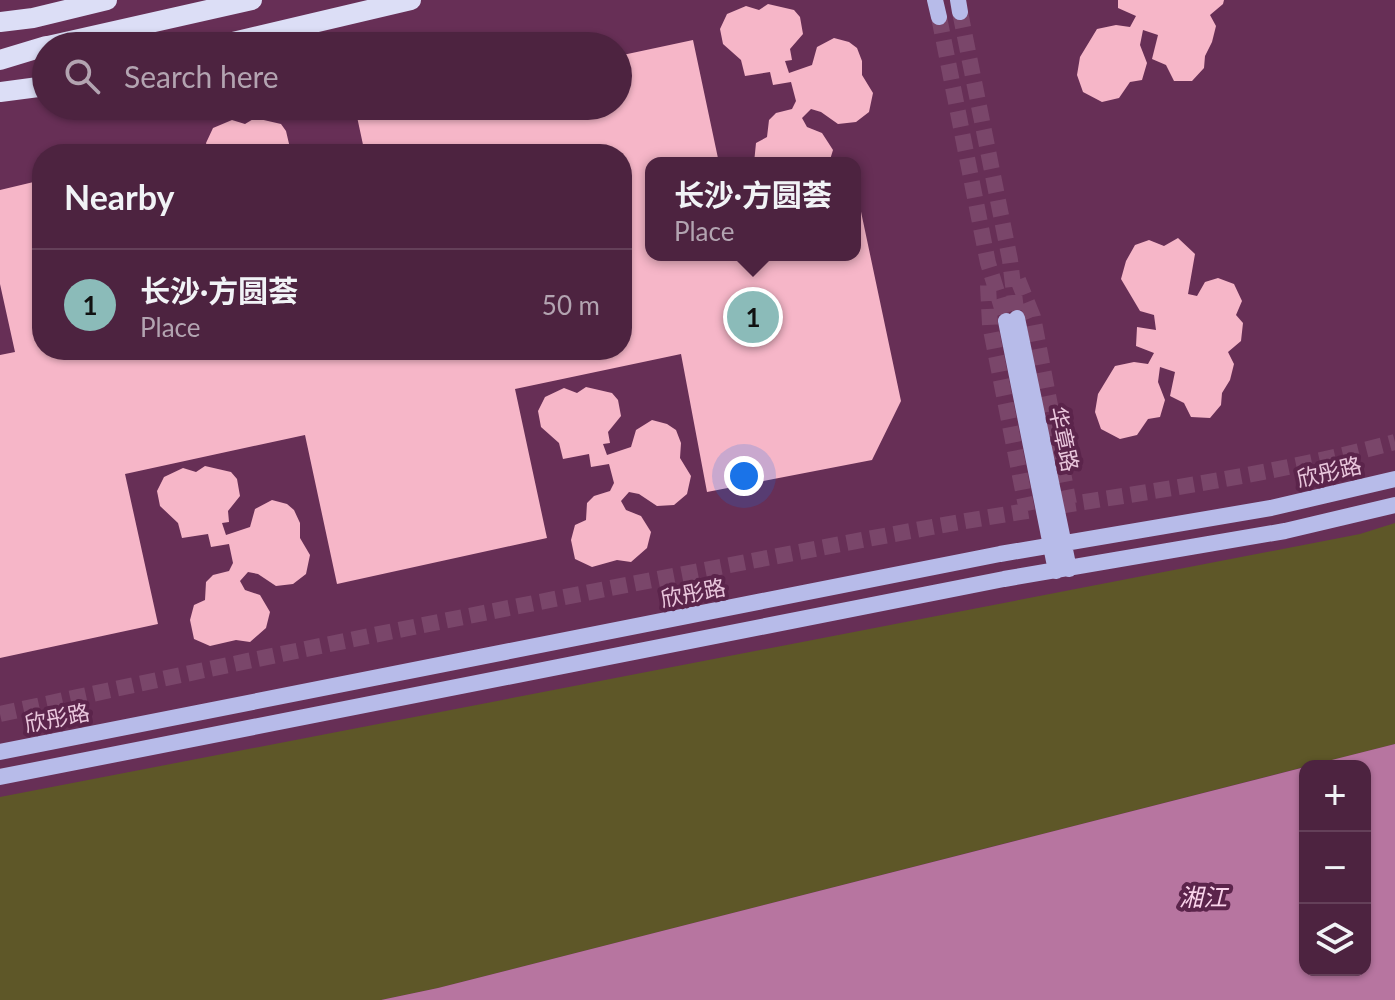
<!DOCTYPE html>
<html lang="en">
<head>
<meta charset="utf-8">
<style>
  :root { --surface:#4d2340; --page:#572f4b; --text:#f1f3f6; --muted:#b3a4b1; --line:#644059; --accent:#8bbbb9 }
  body { margin:0; font-family:Lato,"Noto Sans SC",sans-serif; background:var(--page); color:var(--text) }
  .controls { position:absolute; right:24px; bottom:24px; display:grid; overflow:hidden; border-radius:16px; box-shadow:0 2px 6px #0004 }
  .controls button { width:72px; height:72px; display:grid; place-items:center; padding:0; border:0; border-bottom:2px solid var(--line); background:var(--surface); color:var(--text); font:40px sans-serif }
  .you { position:absolute; left:744px; top:476px; width:28px; height:28px; margin:-20px; border:6px solid #fff; border-radius:50%; background:#1a73e8; box-shadow:0 0 0 12px #1a73e833 }
  .badge { display:grid; place-items:center; width:52px; height:52px; border-radius:50%; background:var(--accent); color:#111; font-size:26px; font-weight:700 }
  .pin { position:absolute; translate:-50% -50%; border:4px solid #fff; box-shadow:0 2px 8px #0006 }
  .popup { position:absolute; left:645px; top:157px; width:216px; height:104px; box-sizing:border-box; display:grid; place-content:center; border-radius:16px; background:var(--surface); filter:drop-shadow(0 2px 6px #0005); font-size:26px; white-space:nowrap; color:var(--muted) }
  .popup b { font-size:30px; color:var(--text) }
  .popup::after { content:''; position:absolute; left:50%; top:100%; margin-left:-16px; border:16px solid transparent; border-top-color:var(--surface) }
  .list { margin:0; padding:0; list-style:none }
  h2 { display:flex; justify-content:space-between; align-items:center; height:104px; margin:0; padding:0 32px; font-size:34px }
  h2 small { font-size:26px; font-weight:400; color:var(--muted) }
  .list li { display:grid; grid-template-columns:52px 1fr auto; gap:24px; align-items:center; box-sizing:border-box; height:112px; padding:0 32px; border-top:2px solid var(--line) }
  .list b { display:block; font-size:30px; white-space:nowrap }
  .list p { margin:0; font-size:26px; white-space:nowrap; color:var(--muted) }
  .list em { font-size:26px; font-style:normal; color:var(--muted) }
  .icon { flex:none; width:44px; height:44px; fill:none; stroke:currentColor; stroke-width:2; stroke-linecap:round; stroke-linejoin:round }
  .map { position:relative; flex:none; width:1395px; height:1000px; overflow:hidden }
  .search { position:absolute; background:var(--surface); box-shadow:0 2px 6px #0004; left:32px; top:32px; width:600px; height:88px; display:flex; align-items:center; gap:20px; box-sizing:border-box; padding:0 28px; border-radius:44px; color:var(--muted); font-size:30px }
  .panel { position:absolute; background:var(--surface); box-shadow:0 2px 6px #0004; left:32px; top:144px; width:600px; height:216px; border-radius:32px }
  .map>svg:first-child { display:block }
  .green { fill:#5e5728 }
  .water { fill:#b775a0 }
  .building { fill:#f6b6c8 }
  .lines { fill:none; stroke-linecap:round; stroke-linejoin:round }
  .secondary-tunnel { stroke:#7a466a; stroke-width:16; stroke-dasharray:16 8; stroke-linecap:butt }
  .secondary { stroke:#b7bbe9; stroke-width:16 }
  .primary { stroke:#dcdef6; stroke-width:20 }
  .labels { text-anchor:middle; stroke-width:8; stroke-linejoin:round; paint-order:stroke }
  .street-label { font-size:22px; fill:#e9c6dc; stroke:#5b244b }
  .water-label { font-size:24px; font-style:italic; fill:#fbd5ec; stroke:#5b244b }
</style>
</head>
<body>
<div class="map">
<svg width="1395" height="1000" viewBox="0 0 1395 1000">
  <rect width="100%" height="100%" fill="#672f56"/>
  <!-- green -->
  <path class="green" d="M1395,523V744L438,988L381,1000H0V797L1360,534Z"/>
  <!-- water -->
  <path class="water" d="M1395,744V1000H381L438,988L1305,767V970H1365V766H1308Z"/>
  <!-- building -->
  <path class="building" d="M1118,0H1224L1223,4L1210,15L1216,26L1212,42L1205,56L1204,68L1192,81H1174L1166,65L1152,59L1158,35L1143,30L1140,45L1147,63L1142,80L1130,82L1119,98L1102,102L1083,92L1077,75L1080,57L1097,29L1116,25L1130,27L1136,16L1118,8Z
    M768,4L794,10L800,17L803,34L790,49L792,60L785,61L789,73L812,65L817,47L834,38L849,42L857,48L862,61V75L873,93L869,112L856,122L838,124L821,112L811,109L802,118L807,127L822,133L833,150L829,163H754L756,143L767,137L769,120L776,113L792,109L796,101L791,82L773,85L770,72L745,76L741,60L723,44L720,29L727,14L746,6L759,10Z
    M693,40L719,163H651V255H855L856,188L901,401L872,460L707,492L681,354L515,389L547,538L337,584L305,435L125,474L158,624L0,658V355L15,352L0,284V190L42,180V350H622V154H365L356,112L383,106H618V56Z
    M255,118L281,124L286,131L290,148L285,154H209L206,143L213,128L232,120L245,124Z
    M1178,238L1195,254L1188,294L1197,296L1205,282L1218,278L1234,284L1242,301L1236,315L1243,323L1241,341L1228,352L1234,364L1230,380L1222,393L1221,405L1210,418L1191,417L1184,403L1170,396L1175,372L1160,367L1158,382L1165,400L1160,417L1148,419L1137,435L1120,439L1101,429L1095,412L1098,394L1115,366L1134,362L1148,364L1154,353L1136,346L1137,327L1156,330L1154,315L1140,311L1121,279L1126,261L1135,245L1149,240L1164,246Z
    M586,387L612,393L618,400L621,416L608,432L610,443L603,444L607,455L631,447L636,430L652,420L667,424L676,430L681,443L680,458L691,476L687,494L674,505L657,506L639,494L629,492L621,501L626,510L641,516L651,532L647,548L631,562L617,560L592,567L575,559L571,540L575,525L586,520L587,503L594,496L610,491L614,483L609,464L591,467L589,454L563,459L559,443L541,427L538,411L545,397L564,388L577,393Z
    M205,466L231,472L237,479L240,496L228,511L229,522L222,523L226,535L250,527L255,509L272,500L287,504L294,510L300,523V538L310,555L306,574L293,584L276,586L258,574L248,572L240,581L245,590L260,595L270,612L266,628L250,642L236,640L210,646L194,639L190,620L194,605L205,600L206,582L213,575L229,571L233,563L229,544L211,547L208,534L182,538L178,523L160,506L157,491L164,477L183,468L196,472Z"/>
  <g class="lines">
    <!-- secondary-tunnel -->
    <path class="secondary-tunnel" d="M960,12L1010,260L1017,318
      M939,17L988,263L1006,321
      M1018,280L1033,317L1069,504
      M988,285L990,325L1027,511
      M0,714C309,646 620,585 932,527C1086,499 1243,483 1395,442"/>
    <!-- secondary -->
    <path class="secondary" d="M935,0L939,17
      M958,0L960,12
      M1017,318L1069,569
      M1006,321L1056,571
      M0,752L1000,554L1271,508L1395,479
      M0,777L1004,579L1285,531L1395,505"/>
    <!-- primary -->
    <path class="primary" d="M0,22L33,18L107,0
      M48,46L252,0
      M216,46L411,0
      M0,60L46,46
      M0,92L46,86"/>
  </g>
  <g class="labels">
    <!-- street labels -->
    <g class="street-label">
      <text transform="translate(1064 439) rotate(78)" y="8">华章路</text>
      <text transform="translate(1329 472) rotate(-13)" y="8">欣彤路</text>
      <text transform="translate(693 593) rotate(-11)" y="8">欣彤路</text>
      <text transform="translate(57 718) rotate(-11)" y="8">欣彤路</text>
    </g>
    <!-- water labels -->
    <g class="water-label">
      <text x="1203" y="906">湘江</text>
    </g>
  </g>
</svg>
<div class="controls">
<button>+</button>
<button>−</button>
<button><svg class="icon" aria-label="layers" viewBox="0 0 24 24"><path d="M12 4l9 5-9 5-9-5zM3 14l9 5 9-5"/></svg></button>
</div>
<div class="you"></div>
<div class="pin badge" style="left:753px;top:317px">1</div>
<div class="popup"><b>长沙·方圆荟</b>Place</div>
<div class="search"><svg class="icon" aria-label="search" viewBox="0 0 24 24"><circle cx="10" cy="10" r="6"/><path d="M15 15l6 6"/></svg>Search here</div>
<section class="panel">
<h2>Nearby<small></small></h2>
<ul class="list">
<li><span class="badge">1</span><div><b>长沙·方圆荟</b><p>Place</p></div><em>50 m</em></li>
</ul>
</section>
</div>
</body>
</html>
